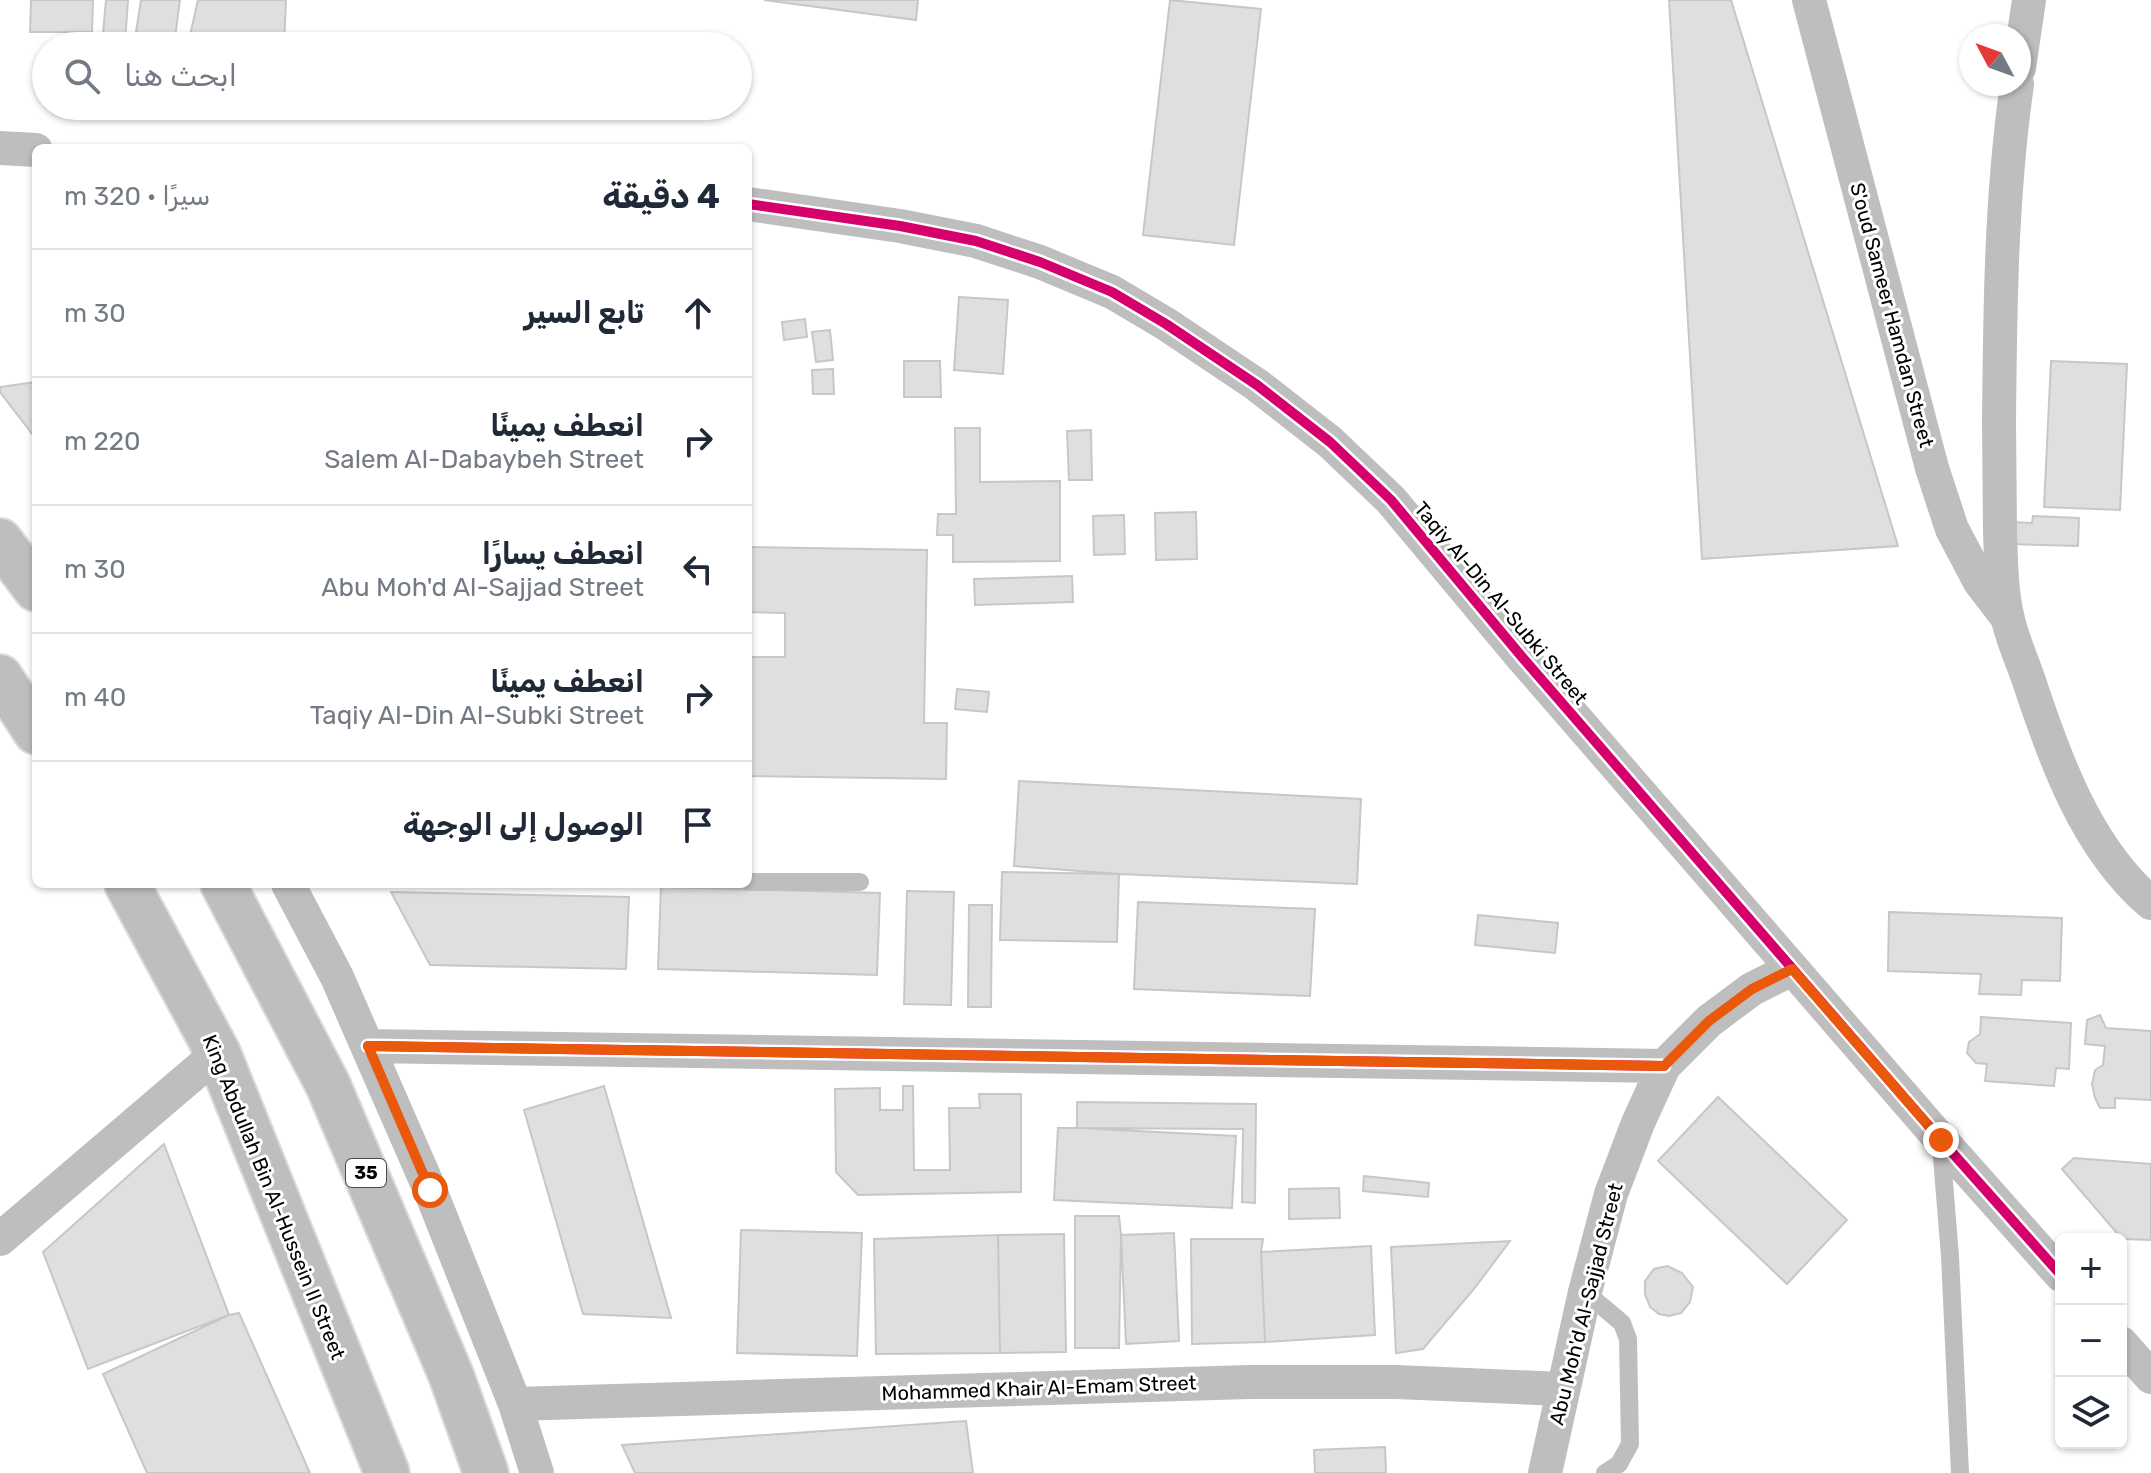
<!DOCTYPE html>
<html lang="ar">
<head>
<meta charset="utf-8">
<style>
  :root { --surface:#fff; --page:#f6f6f7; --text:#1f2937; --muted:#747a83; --line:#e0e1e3 }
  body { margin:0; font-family:Rubik,Cairo,sans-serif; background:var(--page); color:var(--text); direction:rtl }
  .controls { position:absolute; right:24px; bottom:24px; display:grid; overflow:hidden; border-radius:12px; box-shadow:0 2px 6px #0004 }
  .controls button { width:72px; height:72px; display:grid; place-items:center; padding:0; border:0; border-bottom:2px solid var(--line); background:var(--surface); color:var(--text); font:40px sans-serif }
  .compass { position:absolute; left:1959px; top:24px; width:72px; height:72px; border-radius:50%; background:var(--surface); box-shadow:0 2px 6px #0004; rotate:311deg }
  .stop { position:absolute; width:24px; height:24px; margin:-18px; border:6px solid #ea580c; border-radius:50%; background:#fff }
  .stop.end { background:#ea580c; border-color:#fff; box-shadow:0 2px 8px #0008 }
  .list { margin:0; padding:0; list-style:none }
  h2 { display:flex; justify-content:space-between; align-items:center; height:104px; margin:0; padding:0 32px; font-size:34px }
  h2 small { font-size:26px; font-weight:400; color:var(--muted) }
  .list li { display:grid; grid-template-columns:52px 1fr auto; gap:24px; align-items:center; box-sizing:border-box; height:128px; padding:0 32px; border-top:2px solid var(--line) }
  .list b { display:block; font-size:30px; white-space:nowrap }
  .list p { margin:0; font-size:26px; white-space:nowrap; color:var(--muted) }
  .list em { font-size:26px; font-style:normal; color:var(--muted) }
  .icon { flex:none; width:44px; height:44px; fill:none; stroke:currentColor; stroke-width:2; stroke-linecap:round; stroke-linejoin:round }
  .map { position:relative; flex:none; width:2151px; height:1473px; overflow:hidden; direction:ltr }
  .search { position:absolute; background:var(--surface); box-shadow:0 2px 6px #0004; left:32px; top:32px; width:720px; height:88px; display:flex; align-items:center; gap:20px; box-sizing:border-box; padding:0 28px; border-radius:44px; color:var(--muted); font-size:30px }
  .panel { position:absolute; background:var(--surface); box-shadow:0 2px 6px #0004; left:32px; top:144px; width:720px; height:744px; border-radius:12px; direction:rtl }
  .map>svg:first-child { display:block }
  .building { fill:#dfdfdf; stroke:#c7c7c7; stroke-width:2 }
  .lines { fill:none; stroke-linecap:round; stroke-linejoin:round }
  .highway-casing { stroke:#dbdbdb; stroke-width:48 }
  .lane { stroke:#bebebe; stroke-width:18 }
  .street { stroke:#bebebe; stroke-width:34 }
  .highway { stroke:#bebebe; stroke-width:44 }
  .cycleway-casing { stroke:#fff; stroke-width:15 }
  .cycleway { stroke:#d6006c; stroke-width:10 }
  .route { stroke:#ea580c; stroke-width:10 }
  .labels { text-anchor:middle; stroke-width:6; stroke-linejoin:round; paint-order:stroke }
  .shield { fill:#fff; stroke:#4c4c4c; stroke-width:2 }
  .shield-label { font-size:18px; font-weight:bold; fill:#000 }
  .street-label { font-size:20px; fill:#000; stroke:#fff }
</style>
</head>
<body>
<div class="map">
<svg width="2151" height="1473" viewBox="0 0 2151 1473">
  <rect width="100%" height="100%" fill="#fff"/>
  <!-- building -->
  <path class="building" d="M31,0H93L92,32H30Z
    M106,0H128L125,43L102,45Z
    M141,0H180L174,45L136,32Z
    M198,0H286L284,46H209L188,44Z
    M764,0H918L916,20Z
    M1170,0L1261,9L1234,245L1143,235Z
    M1669,0H1731L1898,546L1702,559Z
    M959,297L1008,300L1003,374L954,370Z
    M805,319L807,337L784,340L782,322Z
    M830,330L833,360L816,362L812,332Z
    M904,361H940L941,397H904Z
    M2051,361L2127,364L2120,510L2044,507Z
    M833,369L834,394H813L812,370Z
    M36,382V439L0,392V387Z
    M955,428H980V482L1060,481V561L953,562V535H937L938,514H956Z
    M1091,430L1092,480H1069L1067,431Z
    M1196,512L1197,559L1156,560L1155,513Z
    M1124,515L1125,554L1094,555L1093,516Z
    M2033,516L2079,518L2078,546L2011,544L2012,522L2032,523Z
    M748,547L927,550L924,723H947L946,779L749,776L751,657H785V613L748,612Z
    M1072,576L1073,602L975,605L974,579Z
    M957,689L989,692L987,712L955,709Z
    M1019,781L1361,799L1357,884L1119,874L1014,866Z
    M1002,872L1119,874L1117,942L1000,940Z
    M661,887L880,893L877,975L658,969Z
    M907,891L954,892L951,1005L904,1004Z
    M391,892L629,897L626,969L430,965Z
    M1138,902L1315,909L1310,996L1134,989Z
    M969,905H992L991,1007H968Z
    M1889,912L2062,918L2060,981L2022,980L2021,995L1979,994L1981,974L1888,971Z
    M1478,915L1558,923L1555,953L1475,945Z
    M2100,1015L2106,1028L2151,1031V1100L2115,1098V1108H2100L2095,1098L2092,1084L2095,1070L2103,1065L2105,1046L2085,1044L2087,1020Z
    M1981,1017L2071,1023L2069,1069L2056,1068L2054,1086L1985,1081L1987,1064L1976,1063L1967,1053L1969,1042L1980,1034Z
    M604,1086L671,1318L583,1314L524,1110Z
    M903,1086H913L914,1170H950L949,1108H980L979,1094H1021V1192L858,1195L836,1172L835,1089L880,1088V1110H903Z
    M1718,1097L1847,1220L1787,1284L1658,1161Z
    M1077,1102L1256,1104L1255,1203L1242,1202L1243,1129L1077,1128Z
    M1058,1128H1077L1236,1136L1232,1208L1054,1200Z
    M164,1144L229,1315L88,1369L43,1252Z
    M2074,1158L2151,1164V1240L2122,1239L2062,1169Z
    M1364,1176L1429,1183L1428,1197L1363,1191Z
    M1339,1188L1340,1218L1289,1219V1189Z
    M1075,1216H1119L1121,1235L1119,1348H1075Z
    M741,1230L862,1233L857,1356L737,1353Z
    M1174,1233L1179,1341L1126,1344L1121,1235Z
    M1064,1234L1066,1352L1000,1353L998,1235Z
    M998,1235L1000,1353L876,1354L874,1239Z
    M1191,1239H1263L1261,1252L1265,1342L1192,1344Z
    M1510,1241L1474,1289L1423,1349L1396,1353L1391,1247Z
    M1371,1246L1375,1335L1265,1342L1261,1252Z
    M1667,1266L1682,1273L1693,1287L1690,1302L1681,1313L1669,1316L1659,1314L1650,1307L1645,1294V1281L1654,1269Z
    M239,1313L310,1473H147L103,1374L229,1315Z
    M966,1421L973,1473H635L622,1445Z
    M1385,1447L1386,1473H1315L1314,1450Z"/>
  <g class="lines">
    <defs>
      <path id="highway" d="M0,541L36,589
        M0,677L36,732
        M127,884L218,1053L387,1473
        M223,884L328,1085L451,1375L486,1473"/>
    </defs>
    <!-- highway casing -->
    <use href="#highway" class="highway-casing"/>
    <!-- lane -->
    <path class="lane" d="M748,882H860
      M1941,1146L1950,1256L1960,1473
      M1585,1292L1622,1323L1628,1339L1630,1444L1619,1464L1605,1473"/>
    <!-- street -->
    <path class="street" d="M1809,0L1932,468L1952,529L1980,582L2006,616
      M2019,68L2029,0
      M2017,84C2001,196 2000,310 1999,422C1999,458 2000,495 2000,531C2001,559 2001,588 2007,615C2011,636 2021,658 2028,678C2054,757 2086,848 2151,903
      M0,148L36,150
      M748,204L900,226L976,241L1040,262L1112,292L1166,324L1257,385L1330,442L1391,500L1522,657L1941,1140L2061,1275
      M288,884L337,977L430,1190L515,1404L537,1473
      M368,1046L1664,1066
      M0,1239L218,1053
      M2121,1343L2151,1377
      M515,1404L1249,1382H1396L1563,1389
      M1545,1473L1585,1292L1611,1194L1638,1123L1664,1066L1709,1021L1752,989L1792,969"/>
    <!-- highway -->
    <use href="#highway" class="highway"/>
    <defs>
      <path id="cycleway" d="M748,204L900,226L976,241L1040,262L1112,292L1166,324L1257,385L1330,442L1391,500L1522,657L1941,1140L2061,1275
        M368,1046L1664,1066"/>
    </defs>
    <!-- cycleway casing -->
    <use href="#cycleway" class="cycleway-casing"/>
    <!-- cycleway -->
    <use href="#cycleway" class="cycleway"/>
  </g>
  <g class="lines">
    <!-- route -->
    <path class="route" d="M430,1190L368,1046L1664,1066L1709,1021L1752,989L1792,969L1941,1140"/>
  </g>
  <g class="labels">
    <!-- shield labels -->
    <rect class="shield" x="346" y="1159" width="40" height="28" rx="6"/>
    <g class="shield-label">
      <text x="366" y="1179">35</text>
    </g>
    <!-- street labels -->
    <g class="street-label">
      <text transform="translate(1892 315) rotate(75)" y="7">S'oud Sameer Hamdan Street</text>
      <text transform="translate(1501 603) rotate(50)" y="7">Taqiy Al-Din Al-Subki Street</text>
      <text transform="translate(274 1197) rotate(68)" y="7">King Abdullah Bin Al-Hussein II Street</text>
      <text transform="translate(1586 1304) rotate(-76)" y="7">Abu Moh'd Al-Sajjad Street</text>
      <text transform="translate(1039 1388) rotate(-2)" y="7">Mohammed Khair Al-Emam Street</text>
    </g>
  </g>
</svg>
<div class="controls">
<button>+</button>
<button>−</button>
<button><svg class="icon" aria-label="layers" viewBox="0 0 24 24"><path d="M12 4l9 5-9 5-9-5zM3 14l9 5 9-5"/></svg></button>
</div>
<svg class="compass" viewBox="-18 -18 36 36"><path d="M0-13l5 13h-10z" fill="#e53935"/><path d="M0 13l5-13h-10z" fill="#747a83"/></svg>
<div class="stop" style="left:430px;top:1190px"></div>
<div class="stop end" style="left:1941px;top:1140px"></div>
<div class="search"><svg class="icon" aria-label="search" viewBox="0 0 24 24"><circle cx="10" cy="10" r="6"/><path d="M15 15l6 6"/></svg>ابحث هنا</div>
<section class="panel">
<h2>4 دقيقة<small>سيرًا · 320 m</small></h2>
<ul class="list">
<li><svg class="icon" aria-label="ahead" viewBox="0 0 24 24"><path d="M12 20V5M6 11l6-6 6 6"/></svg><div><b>تابع السير</b></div><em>30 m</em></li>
<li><svg class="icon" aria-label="right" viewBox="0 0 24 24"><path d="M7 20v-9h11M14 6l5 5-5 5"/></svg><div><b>انعطف يمينًا</b><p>Salem Al-Dabaybeh Street</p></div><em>220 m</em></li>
<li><svg class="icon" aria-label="left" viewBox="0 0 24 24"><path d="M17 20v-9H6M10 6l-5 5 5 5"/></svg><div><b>انعطف يسارًا</b><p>Abu Moh'd Al-Sajjad Street</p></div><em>30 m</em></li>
<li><svg class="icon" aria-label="right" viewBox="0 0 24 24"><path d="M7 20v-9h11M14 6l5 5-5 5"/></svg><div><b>انعطف يمينًا</b><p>Taqiy Al-Din Al-Subki Street</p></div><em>40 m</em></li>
<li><svg class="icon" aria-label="arrive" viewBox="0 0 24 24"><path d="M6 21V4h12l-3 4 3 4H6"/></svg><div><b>الوصول إلى الوجهة</b></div></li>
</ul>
</section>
</div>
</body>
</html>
